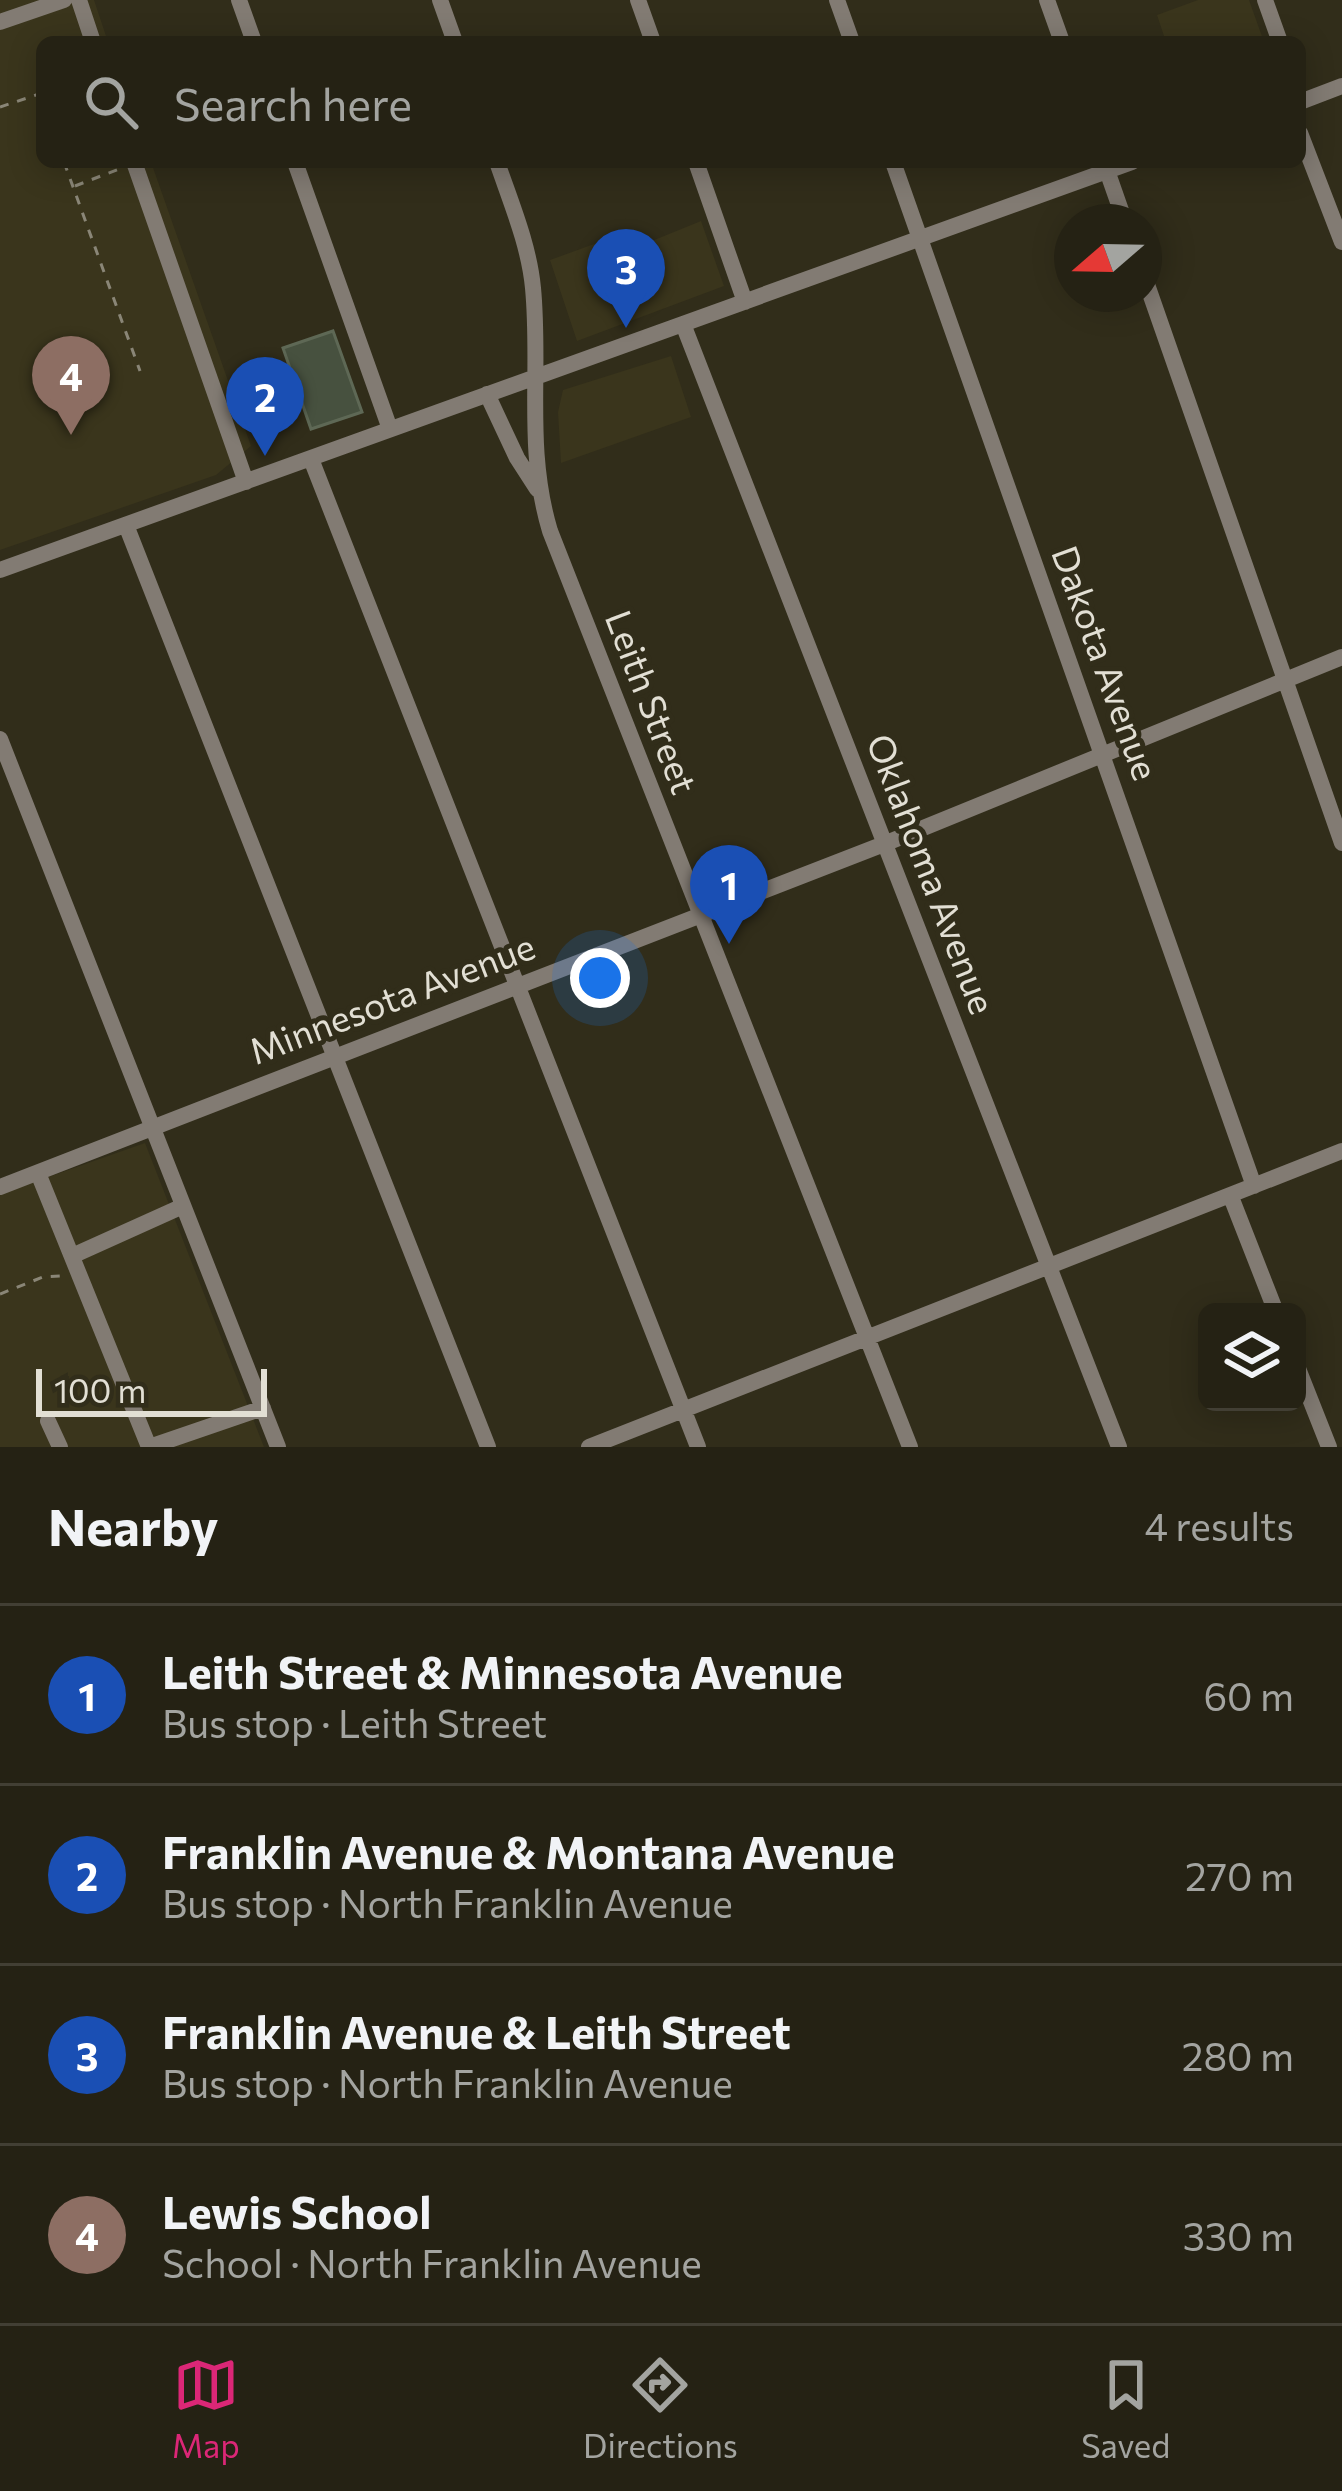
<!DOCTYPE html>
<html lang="en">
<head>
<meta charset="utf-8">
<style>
  :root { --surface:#252214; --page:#2d2a1d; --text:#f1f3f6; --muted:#a3a4a0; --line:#423f34; --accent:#db2777 }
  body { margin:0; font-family:Commissioner,sans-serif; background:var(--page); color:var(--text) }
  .controls { position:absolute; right:36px; bottom:36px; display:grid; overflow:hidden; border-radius:18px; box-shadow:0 6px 30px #0003 }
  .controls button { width:108px; height:108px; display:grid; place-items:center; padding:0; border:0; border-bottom:3px solid var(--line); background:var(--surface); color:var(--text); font:60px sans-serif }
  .compass { position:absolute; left:1054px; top:204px; width:108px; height:108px; border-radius:50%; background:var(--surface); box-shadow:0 6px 30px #0003; rotate:250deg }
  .scale { position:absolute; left:36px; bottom:30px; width:231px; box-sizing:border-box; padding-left:12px; border:6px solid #e2dfd4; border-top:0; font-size:33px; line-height:42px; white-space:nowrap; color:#e2dfd4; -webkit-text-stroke:9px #312d1a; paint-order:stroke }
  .you { position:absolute; left:600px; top:978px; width:42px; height:42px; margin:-30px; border:9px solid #fff; border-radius:50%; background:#1a73e8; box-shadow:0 0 0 18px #1a73e833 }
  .badge { display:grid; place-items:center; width:78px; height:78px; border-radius:50%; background:var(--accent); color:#fff; font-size:39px; font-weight:700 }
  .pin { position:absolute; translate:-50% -99px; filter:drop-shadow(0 3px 6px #0008) }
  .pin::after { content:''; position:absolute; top:63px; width:42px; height:36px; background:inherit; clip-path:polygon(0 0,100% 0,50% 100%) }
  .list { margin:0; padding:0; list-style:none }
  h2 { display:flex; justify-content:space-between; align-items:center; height:156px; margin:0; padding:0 48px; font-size:51px }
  h2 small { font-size:39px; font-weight:400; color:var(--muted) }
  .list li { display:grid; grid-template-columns:78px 1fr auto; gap:36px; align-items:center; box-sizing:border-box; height:180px; padding:0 48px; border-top:3px solid var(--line) }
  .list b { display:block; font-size:45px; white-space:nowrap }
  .list p { margin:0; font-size:39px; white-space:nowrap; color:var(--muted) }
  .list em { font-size:39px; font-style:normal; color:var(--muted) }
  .icon { flex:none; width:66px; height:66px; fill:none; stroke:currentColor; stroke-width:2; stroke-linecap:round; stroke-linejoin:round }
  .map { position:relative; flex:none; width:1342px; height:1447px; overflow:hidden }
  .search { position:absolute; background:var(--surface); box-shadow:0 6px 30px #0003; left:36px; right:36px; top:36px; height:132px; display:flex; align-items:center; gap:30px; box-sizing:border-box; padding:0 42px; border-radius:18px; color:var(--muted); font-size:45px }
  .sheet { height:876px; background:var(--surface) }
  nav { display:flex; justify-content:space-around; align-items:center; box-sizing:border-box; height:168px; border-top:3px solid var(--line); background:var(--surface); font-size:33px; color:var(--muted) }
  nav a { display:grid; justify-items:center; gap:6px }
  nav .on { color:var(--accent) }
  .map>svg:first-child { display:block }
  .built { fill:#3a351c }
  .building { fill:#47513f; stroke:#5e6855; stroke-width:3 }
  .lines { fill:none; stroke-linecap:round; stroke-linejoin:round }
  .path { stroke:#8a8677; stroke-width:3; stroke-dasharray:9 9; stroke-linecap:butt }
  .minor { stroke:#827b73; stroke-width:16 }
  .labels { text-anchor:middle; stroke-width:10; stroke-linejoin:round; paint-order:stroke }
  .street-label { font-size:36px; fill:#e2dfd4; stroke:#312d1a }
</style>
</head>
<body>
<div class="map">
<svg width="1342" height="1447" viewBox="0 0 1342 1447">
  <rect width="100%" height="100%" fill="#312d1a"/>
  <!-- built -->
  <path class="built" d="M0,0H94L108,42H42V162H151L251,446L216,475L0,550Z
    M1198,0H1249L1264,42H1166L1157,15Z
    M701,221L724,286L577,341L550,260L608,239L615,256Z
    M671,356L691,417L561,463L558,412L563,390Z
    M145,1143L264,1447H0V1194Z"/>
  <!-- building -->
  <path class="building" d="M333,331L362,412L311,429L283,348Z"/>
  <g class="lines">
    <!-- path -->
    <path class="path" d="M0,107L39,94L42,101
      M64,162L140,371
      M75,186L119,169
      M0,1294L43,1277L61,1276"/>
    <!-- minor -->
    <path class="minor" d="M79,0L93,42
      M239,0L254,42
      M440,0L455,42
      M638,0L653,42
      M837,0L852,42
      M1047,0L1062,42
      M1265,0L1280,42
      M0,22L64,0
      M1300,102L1342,86
      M1300,133L1342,242
      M134,162L246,482
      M295,162L390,429
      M497,162C511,203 529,245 533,288C541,372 525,448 550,531L910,1447
      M696,162L745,302
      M893,162L1254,1186
      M1104,162L1125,222
      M1144,276L1342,843
      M683,324L1119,1447
      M487,394L517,458L537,489
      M311,459L698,1447
      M126,525L488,1447
      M0,570L1132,162
      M0,739L278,1447
      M38,1173L149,1447L263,1408
      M0,1187L884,844L1342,657
      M1231,1197L1276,1312
      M72,1256L183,1206
      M1297,1366L1329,1447
      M48,1421L60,1447
      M589,1447L1342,1151"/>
  </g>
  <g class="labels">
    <!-- street labels -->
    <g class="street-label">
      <text transform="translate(1105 663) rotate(70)" y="13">Dakota Avenue</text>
      <text transform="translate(651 702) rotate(69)" y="13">Leith Street</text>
      <text transform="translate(931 874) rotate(69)" y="13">Oklahoma Avenue</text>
      <text transform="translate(392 999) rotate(-21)" y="13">Minnesota Avenue</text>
    </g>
  </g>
</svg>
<div class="controls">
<button><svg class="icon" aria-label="layers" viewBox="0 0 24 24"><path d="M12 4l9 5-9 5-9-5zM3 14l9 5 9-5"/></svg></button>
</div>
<svg class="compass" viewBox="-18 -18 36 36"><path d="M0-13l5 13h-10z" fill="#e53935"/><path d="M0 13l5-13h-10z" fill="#a3a4a0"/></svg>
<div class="scale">100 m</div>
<div class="you"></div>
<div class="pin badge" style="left:729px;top:944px;background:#1a4fb4">1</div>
<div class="pin badge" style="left:265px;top:456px;background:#1a4fb4">2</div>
<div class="pin badge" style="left:626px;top:328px;background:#1a4fb4">3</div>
<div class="pin badge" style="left:71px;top:435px;background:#8d6e63">4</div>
<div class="search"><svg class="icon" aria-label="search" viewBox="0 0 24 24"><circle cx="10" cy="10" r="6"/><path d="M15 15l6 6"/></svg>Search here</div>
</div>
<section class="sheet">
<h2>Nearby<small>4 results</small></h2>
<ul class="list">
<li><span class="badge" style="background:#1a4fb4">1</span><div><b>Leith Street &amp; Minnesota Avenue</b><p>Bus stop · Leith Street</p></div><em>60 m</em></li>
<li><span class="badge" style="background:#1a4fb4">2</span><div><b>Franklin Avenue &amp; Montana Avenue</b><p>Bus stop · North Franklin Avenue</p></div><em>270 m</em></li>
<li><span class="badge" style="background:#1a4fb4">3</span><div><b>Franklin Avenue &amp; Leith Street</b><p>Bus stop · North Franklin Avenue</p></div><em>280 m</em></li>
<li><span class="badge" style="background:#8d6e63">4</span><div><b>Lewis School</b><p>School · North Franklin Avenue</p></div><em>330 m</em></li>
</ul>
</section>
<nav>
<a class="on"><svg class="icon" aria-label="map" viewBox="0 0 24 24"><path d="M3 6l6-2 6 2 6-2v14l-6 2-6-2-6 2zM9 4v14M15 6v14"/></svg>Map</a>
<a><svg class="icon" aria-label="directions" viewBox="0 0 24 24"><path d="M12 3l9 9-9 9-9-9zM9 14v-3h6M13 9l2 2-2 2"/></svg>Directions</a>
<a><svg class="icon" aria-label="saved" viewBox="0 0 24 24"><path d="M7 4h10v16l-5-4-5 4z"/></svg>Saved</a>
</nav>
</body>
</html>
